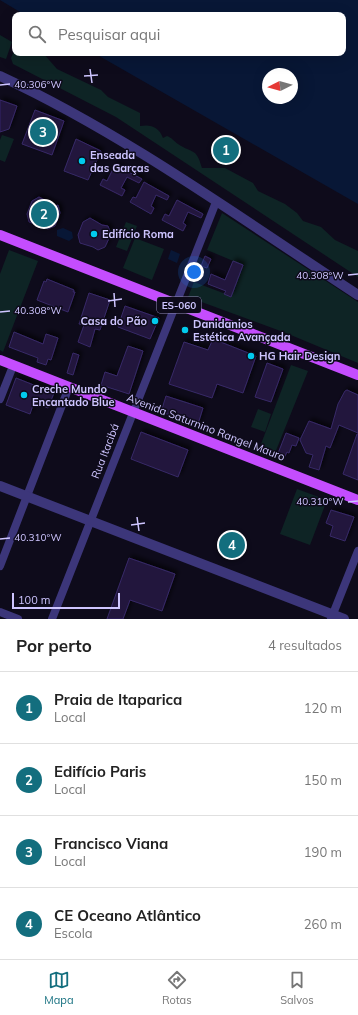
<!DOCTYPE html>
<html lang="pt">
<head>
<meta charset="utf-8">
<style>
  :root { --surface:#fff; --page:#f6f6f6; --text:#222; --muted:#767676; --line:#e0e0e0; --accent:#136e7e }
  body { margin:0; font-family:Mulish,sans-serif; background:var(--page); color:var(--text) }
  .compass { position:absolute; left:262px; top:68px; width:36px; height:36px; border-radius:50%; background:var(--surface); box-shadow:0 4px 16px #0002; rotate:264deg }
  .scale { position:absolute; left:12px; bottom:10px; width:108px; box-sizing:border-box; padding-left:4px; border:2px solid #cec5ff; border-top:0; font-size:11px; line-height:14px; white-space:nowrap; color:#cec5ff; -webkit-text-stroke:3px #0e0b1b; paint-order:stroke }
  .you { position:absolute; left:194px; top:272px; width:14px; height:14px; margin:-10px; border:3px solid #fff; border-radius:50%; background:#1a73e8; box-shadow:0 0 0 6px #1a73e833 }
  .badge { display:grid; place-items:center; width:26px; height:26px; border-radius:50%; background:var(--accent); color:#fff; font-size:13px; font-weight:700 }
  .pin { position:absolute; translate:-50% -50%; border:2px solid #fff; box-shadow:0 1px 4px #0006 }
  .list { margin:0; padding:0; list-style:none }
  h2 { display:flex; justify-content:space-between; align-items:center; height:52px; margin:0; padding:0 16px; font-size:17px }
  h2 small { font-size:13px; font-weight:400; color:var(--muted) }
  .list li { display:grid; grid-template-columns:26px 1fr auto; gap:12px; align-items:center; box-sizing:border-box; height:72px; padding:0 16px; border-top:1px solid var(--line) }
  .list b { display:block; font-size:15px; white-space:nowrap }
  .list p { margin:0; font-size:13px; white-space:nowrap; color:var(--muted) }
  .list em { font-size:13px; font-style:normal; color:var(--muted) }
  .icon { flex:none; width:22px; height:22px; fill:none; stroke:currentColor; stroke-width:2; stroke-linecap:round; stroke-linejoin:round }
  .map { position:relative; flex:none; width:358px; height:619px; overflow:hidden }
  .search { position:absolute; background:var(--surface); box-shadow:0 4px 16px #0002; left:12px; right:12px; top:12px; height:44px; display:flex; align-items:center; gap:10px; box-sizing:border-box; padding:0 14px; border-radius:8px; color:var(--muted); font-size:15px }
  .sheet { height:340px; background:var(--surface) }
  nav { display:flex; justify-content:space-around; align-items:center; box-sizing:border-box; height:56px; border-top:1px solid var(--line); background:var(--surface); font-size:11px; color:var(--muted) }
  nav a { display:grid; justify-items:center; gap:2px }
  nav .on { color:var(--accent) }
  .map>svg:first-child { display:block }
  .green { fill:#0e2425 }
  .water { fill:#081736; fill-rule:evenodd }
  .building { fill:#20173c; stroke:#382968; filter:url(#shadow) }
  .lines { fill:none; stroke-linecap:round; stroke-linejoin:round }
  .minor { stroke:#3c367a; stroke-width:8 }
  .tertiary { stroke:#3c367a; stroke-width:10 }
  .primary { stroke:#c44dfe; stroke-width:10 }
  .ticks { fill:none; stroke:#cec5ff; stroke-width:1.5 }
  .poi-dot { fill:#01cbee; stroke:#0e0b1b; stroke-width:1.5 }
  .labels { text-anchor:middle; stroke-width:3; stroke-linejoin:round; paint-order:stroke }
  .shield { fill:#0e0b1b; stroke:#948dbb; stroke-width:1 }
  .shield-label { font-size:10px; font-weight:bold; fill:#cec5ff }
  .poi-label { font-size:11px; font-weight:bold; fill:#cec5ff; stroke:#0e0b1b; text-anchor:start }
  .street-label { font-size:11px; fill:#cec5ff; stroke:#0e0b1b }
  .ticks-label { font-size:10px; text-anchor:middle; fill:#cec5ff; stroke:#0e0b1b; stroke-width:3; stroke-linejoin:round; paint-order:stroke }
</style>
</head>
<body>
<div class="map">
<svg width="358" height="619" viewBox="0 0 358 619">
  <defs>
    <filter id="shadow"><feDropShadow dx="3" dy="-3" stdDeviation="2" flood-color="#0009"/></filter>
  </defs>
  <rect width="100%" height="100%" fill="#0e0b1b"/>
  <!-- green -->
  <path class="green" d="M0,35L12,42L6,59L0,57Z
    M15,49V53H43L57,69L101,90L108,97L140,113V126C151,124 159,127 163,138L167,136C172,138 174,141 178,144C193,154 196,147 202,168H225L253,183L258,191L285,204L297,213L303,221L321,227L335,240L358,251V277L116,117L13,64L11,58Z
    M2,135L14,139L5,162L0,160V140Z
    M222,213L358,302V363L286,333L188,297L194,282L231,296L243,265L207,250Z
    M126,222L137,226L127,251L116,247Z
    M135,238L164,249L152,280L123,268Z
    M9,250L38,261L3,352L0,350V274Z
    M291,365L308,371L273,458L258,452Z
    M258,409L271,414L265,432L251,427Z
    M297,489L327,500L310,545L280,534Z"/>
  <!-- water -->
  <path class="water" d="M0,0H358V204L94,53H343V15H25ZM268,74H292V98H268Z
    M63,228L72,232L73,238L69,241L57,236V230Z
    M171,250L180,254L177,263L168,259Z"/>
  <!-- building -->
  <path class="building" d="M0,100L17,106L9,129L0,132Z
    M35,110L64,121L52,155L22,144Z
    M76,139L101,151L88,180L64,171Z
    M115,165L142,179L139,183L127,177L121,188L125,190L122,196L100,185L103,179L107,181Z
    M144,182L169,196L167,200L156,195L151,206L154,208L151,214L130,202L133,197L136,198Z
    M39,197L56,206L58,205L60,213L55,226L48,229L29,222L27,214L32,201Z
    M177,200L203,214L201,218L188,212L183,223L186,225L183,231L162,220L165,214L169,216Z
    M90,218L102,225L108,226L111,234L105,247L98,250L93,247L80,243L78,235L83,222Z
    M205,256L211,259L207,268L201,266Z
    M233,261L243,265L231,297L224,294L226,291L208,284L211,274L225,280Z
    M47,279L74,290L73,292H75L68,312L37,300L44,281L46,282Z
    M89,293L110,300L100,330L95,329L90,347L78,342L84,325L79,324Z
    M125,306L159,318L150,339L118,327Z
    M14,332L43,344L46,334L58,338L51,360L48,359L46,365L37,362L38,358L9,347Z
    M213,339L256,356L243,393L217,384L212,398L169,384L184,342L208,350Z
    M128,346L143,351L129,394L101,385L105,372L117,376Z
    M73,353L79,355L73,375L67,373Z
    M267,363L283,369L271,402L255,397Z
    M16,378L54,393L48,408L34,402L30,414L6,405Z
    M347,390L358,395V433L339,425L330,448L326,446L319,470L309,467L313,455L306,453L300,440L309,421L331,429L338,404L345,391Z
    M166,396L203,408L198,424L161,412Z
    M141,432L188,450L178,477L131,459Z
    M286,433L299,438L296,446L292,445L289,453L287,452L284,458L277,456Z
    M357,434H358V480L343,474Z
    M331,510L354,517L345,541L330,536L333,526L326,523Z
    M129,558L175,574L162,611L130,600L123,619H107Z"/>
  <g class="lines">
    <!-- minor -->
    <path class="minor" d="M0,399L13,366
      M0,566L69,387
      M0,612L18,619
      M52,619L216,202
      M331,619L358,551"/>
    <!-- tertiary -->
    <path class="tertiary" d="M0,76C125,134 243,220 358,295
      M0,486L344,619"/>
    <!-- primary -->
    <path class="primary" d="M0,235L358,375
      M0,360L358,500"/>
  </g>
  <!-- ticks -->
  <path class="ticks" d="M90,69L92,83M84,76L98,75M0,85L10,84M348,275L358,274M114,293L115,307M108,301L122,299M0,312L10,311M348,502L358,501M137,517L139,531M131,525L145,523M0,539L10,538"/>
  <!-- markers -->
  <g class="poi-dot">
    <circle cx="82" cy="161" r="4"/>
    <circle cx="94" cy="234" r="4"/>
    <circle cx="155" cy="321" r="4"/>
    <circle cx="185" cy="330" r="4"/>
    <circle cx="251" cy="356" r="4"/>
    <circle cx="24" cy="395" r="4"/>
  </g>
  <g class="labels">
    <!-- shield labels -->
    <rect class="shield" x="157" y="297" width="44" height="16" rx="3"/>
    <g class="shield-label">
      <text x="179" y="309">ES-060</text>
    </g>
    <!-- poi labels -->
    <g class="poi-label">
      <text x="90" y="159">Enseada<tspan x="90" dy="13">das Garças</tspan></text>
      <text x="102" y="238">Edifício Roma</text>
      <text x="147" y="325" text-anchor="end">Casa do Pão</text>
      <text x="193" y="328">Danidanios<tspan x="193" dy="13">Estética Avançada</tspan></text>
      <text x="259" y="360">HG Hair Design</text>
      <text x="32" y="393">Creche Mundo<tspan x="32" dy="13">Encantado Blue</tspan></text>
    </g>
    <!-- street labels -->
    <g class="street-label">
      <text transform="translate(206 427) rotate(21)" y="4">Avenida Saturnino Rangel Mauro</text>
      <text transform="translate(105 451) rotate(-69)" y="4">Rua Itacibá</text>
    </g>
  </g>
  <g class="ticks-label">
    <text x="38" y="88">40.306°W</text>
    <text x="320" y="279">40.308°W</text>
    <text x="38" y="314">40.308°W</text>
    <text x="320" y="505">40.310°W</text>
    <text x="38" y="541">40.310°W</text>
  </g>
</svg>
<svg class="compass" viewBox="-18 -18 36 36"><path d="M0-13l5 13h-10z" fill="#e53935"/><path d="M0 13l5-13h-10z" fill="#767676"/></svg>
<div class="scale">100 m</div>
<div class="you"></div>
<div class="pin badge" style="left:226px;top:150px">1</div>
<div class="pin badge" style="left:44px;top:214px">2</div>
<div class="pin badge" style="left:43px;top:132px">3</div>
<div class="pin badge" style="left:232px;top:545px">4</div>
<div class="search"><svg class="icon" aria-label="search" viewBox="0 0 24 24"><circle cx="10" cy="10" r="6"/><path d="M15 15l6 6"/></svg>Pesquisar aqui</div>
</div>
<section class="sheet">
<h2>Por perto<small>4 resultados</small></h2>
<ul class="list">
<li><span class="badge">1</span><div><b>Praia de Itaparica</b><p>Local</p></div><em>120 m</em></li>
<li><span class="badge">2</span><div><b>Edifício Paris</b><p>Local</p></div><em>150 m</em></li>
<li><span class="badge">3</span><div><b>Francisco Viana</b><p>Local</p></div><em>190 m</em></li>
<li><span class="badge">4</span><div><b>CE Oceano Atlântico</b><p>Escola</p></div><em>260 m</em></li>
</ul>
</section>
<nav>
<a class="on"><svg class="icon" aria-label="map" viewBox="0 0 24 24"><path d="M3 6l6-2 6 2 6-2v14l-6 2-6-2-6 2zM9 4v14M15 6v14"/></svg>Mapa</a>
<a><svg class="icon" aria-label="directions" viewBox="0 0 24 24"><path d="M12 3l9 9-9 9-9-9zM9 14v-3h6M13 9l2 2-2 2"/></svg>Rotas</a>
<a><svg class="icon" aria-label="saved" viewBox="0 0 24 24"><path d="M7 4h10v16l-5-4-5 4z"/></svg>Salvos</a>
</nav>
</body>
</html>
